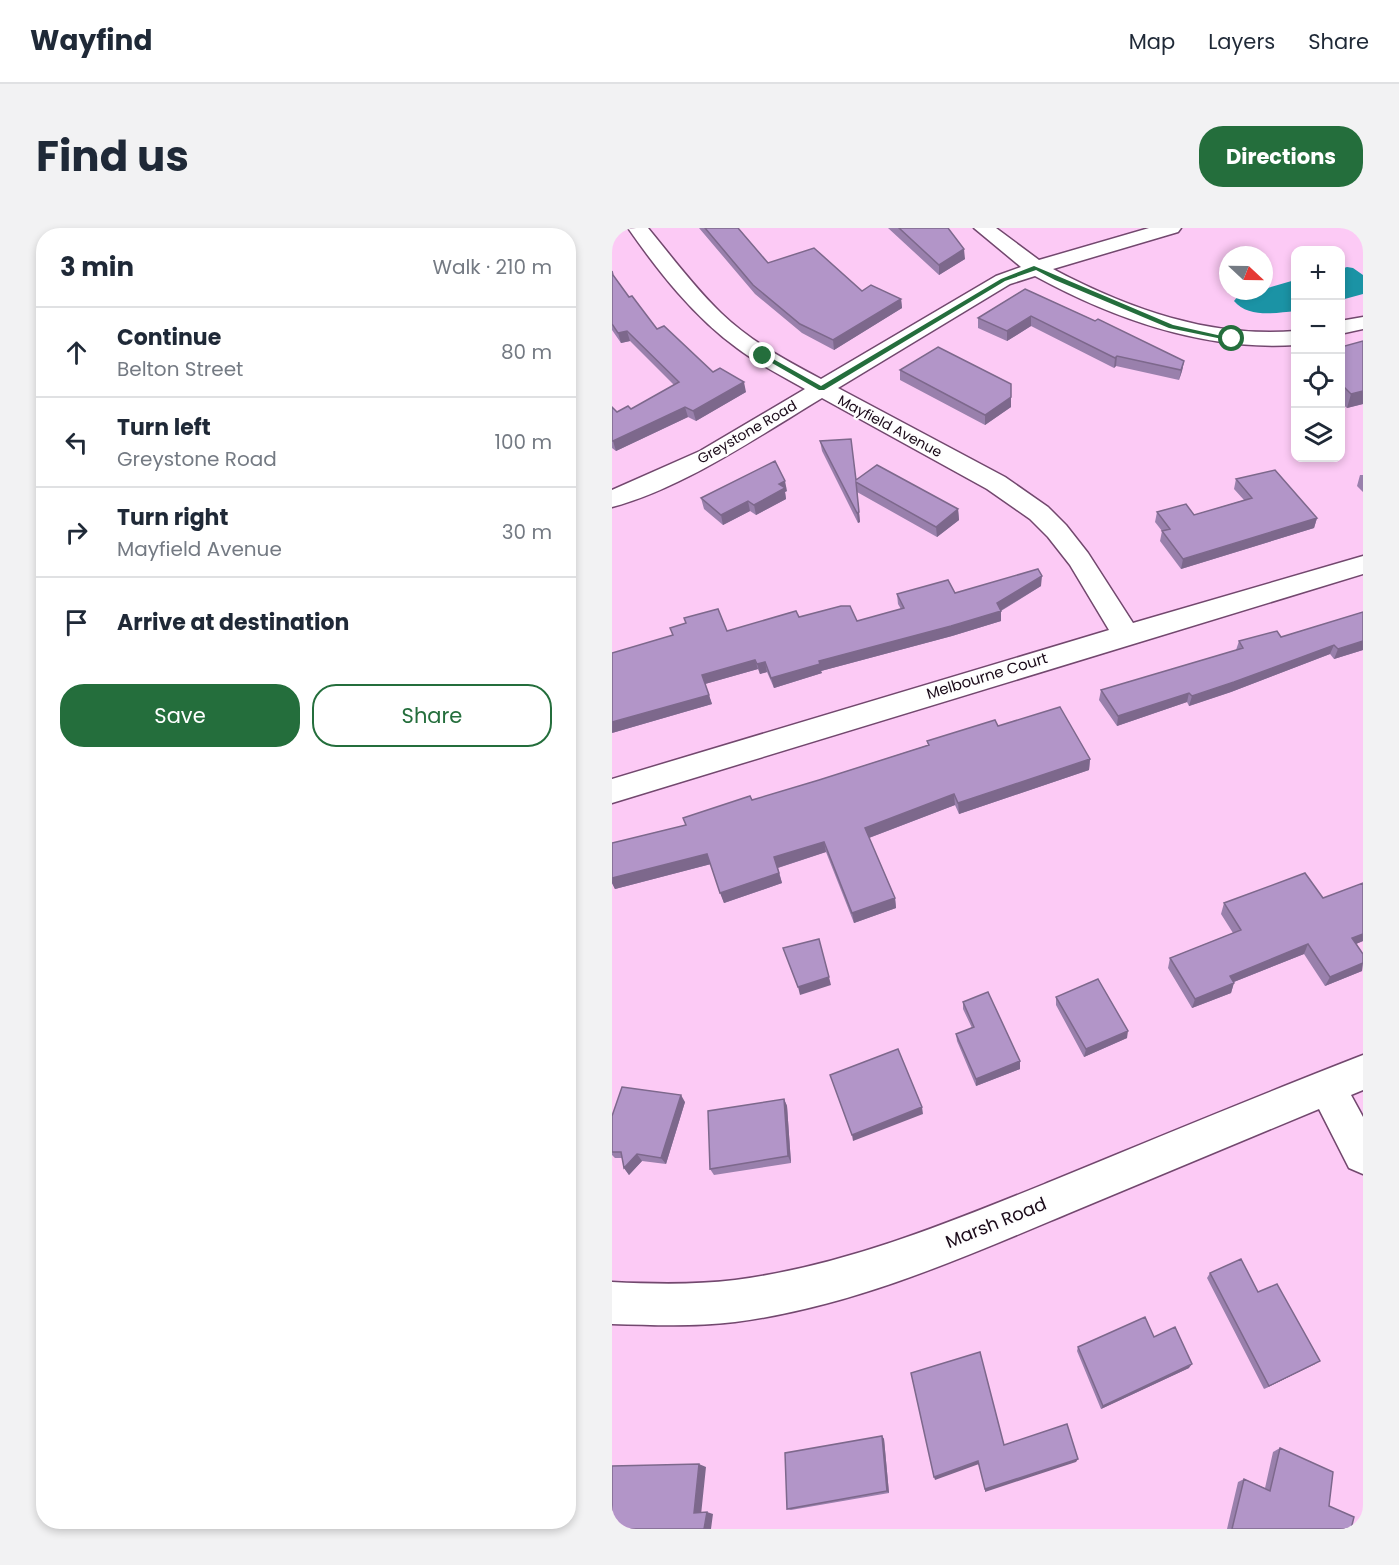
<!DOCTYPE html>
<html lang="en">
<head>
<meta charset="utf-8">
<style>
  :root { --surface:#fff; --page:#f2f2f3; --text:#1f2937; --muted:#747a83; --line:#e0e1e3; --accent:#246e3c }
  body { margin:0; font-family:Poppins,sans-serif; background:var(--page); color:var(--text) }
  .controls { position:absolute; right:18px; top:18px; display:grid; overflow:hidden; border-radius:12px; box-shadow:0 3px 9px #0003 }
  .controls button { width:54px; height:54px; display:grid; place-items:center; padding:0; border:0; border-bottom:2px solid var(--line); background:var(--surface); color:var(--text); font:30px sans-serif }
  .compass { position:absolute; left:607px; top:18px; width:54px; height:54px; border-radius:50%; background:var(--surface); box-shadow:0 3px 9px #0003; rotate:112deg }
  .stop { position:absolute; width:18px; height:18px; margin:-14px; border:4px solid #246e3c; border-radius:50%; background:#fff }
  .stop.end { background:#246e3c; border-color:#fff; box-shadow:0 2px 6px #0008 }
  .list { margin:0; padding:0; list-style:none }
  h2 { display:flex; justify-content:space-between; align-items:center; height:78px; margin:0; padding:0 24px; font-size:26px }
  h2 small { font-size:20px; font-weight:400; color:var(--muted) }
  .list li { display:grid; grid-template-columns:39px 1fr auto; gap:18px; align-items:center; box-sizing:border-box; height:90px; padding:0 24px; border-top:2px solid var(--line) }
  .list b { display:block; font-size:22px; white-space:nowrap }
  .list p { margin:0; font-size:20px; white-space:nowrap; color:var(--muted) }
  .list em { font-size:20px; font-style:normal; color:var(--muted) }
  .actions { display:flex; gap:12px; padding:18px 24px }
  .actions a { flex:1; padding:14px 0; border:2px solid var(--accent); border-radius:24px; text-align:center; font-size:21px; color:var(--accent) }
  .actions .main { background:var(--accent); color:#fff }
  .icon { flex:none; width:33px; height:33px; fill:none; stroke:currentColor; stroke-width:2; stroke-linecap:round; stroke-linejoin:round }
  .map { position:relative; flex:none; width:751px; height:1301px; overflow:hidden; border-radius:24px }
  header { display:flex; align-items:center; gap:36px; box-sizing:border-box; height:84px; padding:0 30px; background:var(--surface); border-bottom:2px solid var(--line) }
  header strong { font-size:28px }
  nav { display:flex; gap:33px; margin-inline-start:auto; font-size:21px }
  .intro { display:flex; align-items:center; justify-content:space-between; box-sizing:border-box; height:144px; padding:0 36px }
  h1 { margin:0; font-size:42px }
  .button { padding:15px 27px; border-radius:24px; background:var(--accent); color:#fff; font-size:21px; font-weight:700 }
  main { display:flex; gap:36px; padding:0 36px }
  aside { flex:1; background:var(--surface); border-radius:24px; box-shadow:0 3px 9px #0003 }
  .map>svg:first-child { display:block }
  .water { fill:#1b93a5 }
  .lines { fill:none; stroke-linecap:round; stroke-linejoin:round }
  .minor-casing { stroke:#72486e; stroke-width:3 }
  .minor { fill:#fff; fill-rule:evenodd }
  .wall { fill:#9980ac }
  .shaded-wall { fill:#7d688c }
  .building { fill:#b295c8; stroke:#7d688c; stroke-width:1.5 }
  .route { fill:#246e3c }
  .labels { text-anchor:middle; stroke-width:4.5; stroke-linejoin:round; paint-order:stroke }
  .far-street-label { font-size:14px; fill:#1a0a19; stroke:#fefefe }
  .street-label { font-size:15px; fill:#1a0a19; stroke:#fefefe }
  .near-street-label { font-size:18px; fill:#1a0a19; stroke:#fefefe }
</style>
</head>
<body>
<header>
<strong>Wayfind</strong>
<nav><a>Map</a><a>Layers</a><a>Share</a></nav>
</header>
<div class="intro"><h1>Find us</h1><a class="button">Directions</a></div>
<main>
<aside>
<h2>3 min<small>Walk · 210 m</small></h2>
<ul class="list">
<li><svg class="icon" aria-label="ahead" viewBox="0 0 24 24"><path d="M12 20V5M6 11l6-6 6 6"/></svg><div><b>Continue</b><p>Belton Street</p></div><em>80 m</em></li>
<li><svg class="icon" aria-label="left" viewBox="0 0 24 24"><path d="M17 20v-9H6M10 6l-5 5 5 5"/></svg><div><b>Turn left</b><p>Greystone Road</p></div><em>100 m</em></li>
<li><svg class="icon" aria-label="right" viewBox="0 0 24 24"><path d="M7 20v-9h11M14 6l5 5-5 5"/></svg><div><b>Turn right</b><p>Mayfield Avenue</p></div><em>30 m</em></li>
<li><svg class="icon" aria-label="arrive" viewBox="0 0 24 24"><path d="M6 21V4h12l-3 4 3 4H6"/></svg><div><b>Arrive at destination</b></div></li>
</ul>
<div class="actions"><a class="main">Save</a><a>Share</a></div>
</aside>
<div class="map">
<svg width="751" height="1301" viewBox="0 0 751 1301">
  <rect width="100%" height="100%" fill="#fccaf5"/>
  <!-- water -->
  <path class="water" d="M735,39L741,40L751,47V66L729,72V41Z
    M683,52V83C664,85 636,90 622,73L626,68L652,63V61Z"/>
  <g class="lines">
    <defs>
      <path id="minor" d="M16,0H36C60,29 82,59 109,85C138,113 173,132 209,151L384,48L409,39L362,0H384L427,32L537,0H569L566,4L441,41C517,81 597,110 684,103V117C592,123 502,91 423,48L398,56L226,160L393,249L436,279L454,297L476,325L521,395L751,328V346L0,575V551L497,402L458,337L436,309L418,291L375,261L210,170C147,208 71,260 0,279V262L88,223L193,161C170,148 146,136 125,120C82,89 46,43 16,0Z
        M751,89V101L728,106V93Z
        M751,827V862L739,867L751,889V946L737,940L707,881C623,916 539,951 455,986C348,1031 239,1079 123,1094C82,1099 41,1097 0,1096V1054C41,1056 82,1057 123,1052C231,1038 334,996 435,955C540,912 645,868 751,827Z"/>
    </defs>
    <!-- minor casing -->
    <use href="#minor" class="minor-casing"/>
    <!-- minor -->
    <use href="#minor" class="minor"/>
  </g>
  <!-- wall -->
  <path class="wall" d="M87,0H126L156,35L250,63L289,71L290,80L222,122L190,105L143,66Z
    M276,0H336L353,31L327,47Z
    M0,43L1,47L17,69L45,101L101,144L134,164L84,193L76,189L4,223L0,220V179L5,184L19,181L62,157L18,113L9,115L0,102Z
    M413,61L572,133L570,143L567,152L504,138L502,140L419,98L395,113L366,100V90Z
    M729,119L751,176L735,180L729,175Z
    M288,142L399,179L373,197L288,152Z
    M208,213L244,252L346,281L347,292L325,309L245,264L248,294L246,295L210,223Z
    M748,247H751V264L745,258Z
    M624,251L705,290L702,300L569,341L548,313L550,303L543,294L545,284L582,287L632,272L622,261Z
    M175,263L173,264L174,271L144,287L138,283L111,297L92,281L89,270Z
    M429,358L389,383V393L340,408L209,443L210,445L162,460L155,444L148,446L146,441L93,456L100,476L0,505L115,403L187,389L245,393L289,381L286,376L285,366L343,365Z
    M751,384V422L722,431L718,426L619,464L577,478L575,474L505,498L487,472L489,462L624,422L627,413L669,409Z
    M386,498L478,531L477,542L347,586L343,577L257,610L283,670L284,680L242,695L214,624L166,640L170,655L112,675L99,636L3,661L0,655V615L74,597L140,572L207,552L316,517L315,513Z
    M751,655V713L744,716L751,726L750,743L713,758L692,726L622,754L619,765L580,780L556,740L558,730L621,705L609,686L612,675L711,670Z
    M444,769L515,810L472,829L444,777Z
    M351,774L408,841L364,858L345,813L344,806L360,800L351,781Z
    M172,871L175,878L179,935L102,947L98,941Z
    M73,874L54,936L30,933L17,947L12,940L10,930H3L0,927V888Z
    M598,1045L646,1064L703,1136L652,1161L595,1050Z
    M542,1109L577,1140L489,1181L465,1123L466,1119Z
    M270,1208L272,1211L277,1265L179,1282L175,1281Z
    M668,1220L717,1278L739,1301H615L626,1254L632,1251L653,1260L661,1224Z"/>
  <!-- shaded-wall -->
  <path class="shaded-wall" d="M352,21L353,31L327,47V37Z
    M289,71L290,80L222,122L221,112Z
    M419,88V98L395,113V103Z
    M15,103L18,113L9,115L6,105Z
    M505,128L504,138L502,140L503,130Z
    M572,133L570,143L567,152L569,142Z
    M132,154L134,164L84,193L81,183Z
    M751,163V176L735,180L739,166Z
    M399,169V179L373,197V187Z
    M73,179L76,189L4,223L1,213Z
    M173,253L175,263L173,264L174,271L144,287L142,277L167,256Z
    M245,264L248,294L246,295L245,285Z
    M136,273L138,283L111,297L109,287Z
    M346,281L347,292L325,309L324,299Z
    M705,290L702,300L569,341L571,331Z
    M430,348L429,358L388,383H389V393L340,408L209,443L210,445L162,460L159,450L207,433L385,375Z
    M751,413V422L722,431L726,421Z
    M722,417L718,426L619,464L577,478L580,468Z
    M143,432L146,441L93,456L90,447Z
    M153,434L155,444L148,446L145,436Z
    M577,465L575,474L505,498L506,488Z
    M97,467L100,476L0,505V494Z
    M478,531L477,542L347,586L346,575Z
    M342,566L343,577L254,611L253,600Z
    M212,614L214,624L165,640L162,629Z
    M95,626L99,636L3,661L0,655V650Z
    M167,645L170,655L112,675L108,665Z
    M283,670L284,680L242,695L240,685Z
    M751,706V713L734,720L740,710Z
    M696,716L692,726L614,757L618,748Z
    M751,735L750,743L713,758L718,749Z
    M217,749L219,757L188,767L186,759Z
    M622,755L619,765L580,780L583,771Z
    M516,803L515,810L472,829L474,821Z
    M408,833V841L364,858V851Z
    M69,867L73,874L54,936L49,930Z
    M172,871L175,878L179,935L176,928Z
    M310,879L311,886L241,913L240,907Z
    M25,926L30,933L17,947L12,940Z
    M708,1133L703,1136L652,1161L657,1158Z
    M580,1136L577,1140L489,1181L491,1178Z
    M270,1208L272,1211L277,1265L275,1263Z
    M466,1231L464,1234L373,1264V1261Z
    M366,1233L367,1236L323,1252L322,1249Z
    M87,1236L94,1239L89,1287L82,1285Z
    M95,1284L101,1286L99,1301H92Z"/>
  <!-- building -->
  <path class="building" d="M93,0H126L156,35L202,20L250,63L259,57L289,71L221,112L188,96L141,57Z
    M287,0H336L352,21L327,37Z
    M0,43L1,47L17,69L20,68L45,101L52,98L101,144L108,140L132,154L81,183L73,179L1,213H0V179L5,184L16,178L19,181L67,154L15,103L6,105L0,96Z
    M413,61L483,93L486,91L572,133L569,142L505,128L503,130L419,88L395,103L366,90Z
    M751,113V163L739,166L729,156V119Z
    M326,119L399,156V169L373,187L288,142Z
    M239,211L244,252L265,237L346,281L324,299L244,254L247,284L245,285L208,213Z
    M163,233L173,253L167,256L173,260L142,277L136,273L109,287L89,270Z
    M663,242L705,290L571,331L550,303L558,301L545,284L574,276L582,287L640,270L624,251Z
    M426,341L430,348L385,375L389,383L339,398L207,433L208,436L159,450L153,434L145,436L143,432L90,447L97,467L0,494V425L61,407L58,400L74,395L72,390L106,381L115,403L184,383L187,389L229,378H238L245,393L292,380L285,366L336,352L343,365Z
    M751,384V413L726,421L722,417L622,454L580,468L577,465L506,488L489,462L631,420L627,413L665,403L669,409Z
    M448,479L478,531L346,575L342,566L253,600L283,670L240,685L212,614L162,629L167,645L108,665L95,626L0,650V615L74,597L71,590L138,568L140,572L207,552L317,517L315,513L383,492L386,498Z
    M693,645L711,670L751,655V706L740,710L751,726V735L718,749L696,716L618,748L622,755L583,771L558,730L629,702L612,675Z
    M207,711L217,749L186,759L171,720Z
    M486,751L516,803L474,821L444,769Z
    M376,764L408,833L364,851L344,806L362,799L351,774Z
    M286,821L310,879L240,907L218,847Z
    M10,859L69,867L49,930L25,926L12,940L9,924H0V888Z
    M172,871L176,928L98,941L96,883Z
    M629,1031L646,1064L665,1056L708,1133L657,1158L598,1045Z
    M533,1089L542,1109L563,1099L580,1136L491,1178L466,1119Z
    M368,1124L392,1217L455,1196L466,1231L373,1261L366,1233L322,1249L299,1145Z
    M270,1208L275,1263L175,1281L173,1225Z
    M668,1220L721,1244L717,1278L742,1289L739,1301H620L632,1251L658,1263Z
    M87,1236L82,1285L95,1284L92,1301H0V1238Z"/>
  <!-- route -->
  <path class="route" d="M422,38L561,97L623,111L620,113L557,100L443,52L424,42L393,53L212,162H207L148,128L154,127L209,158L389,51Z"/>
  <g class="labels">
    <!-- far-street labels -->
    <g class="far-street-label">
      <text transform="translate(278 198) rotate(28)" y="5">Mayfield Avenue</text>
      <text transform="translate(135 204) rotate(-30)" y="5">Greystone Road</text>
    </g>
    <!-- street labels -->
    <g class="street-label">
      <text transform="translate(375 448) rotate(-17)" y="5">Melbourne Court</text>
    </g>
    <!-- near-street labels -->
    <g class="near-street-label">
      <text transform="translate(384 995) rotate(-22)" y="6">Marsh Road</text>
    </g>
  </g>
</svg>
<div class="controls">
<button>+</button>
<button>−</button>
<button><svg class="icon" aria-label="locate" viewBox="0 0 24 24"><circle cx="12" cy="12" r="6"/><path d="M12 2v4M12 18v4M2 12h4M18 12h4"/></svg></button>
<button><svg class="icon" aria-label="layers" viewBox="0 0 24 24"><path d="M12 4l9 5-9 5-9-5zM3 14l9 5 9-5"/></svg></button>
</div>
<svg class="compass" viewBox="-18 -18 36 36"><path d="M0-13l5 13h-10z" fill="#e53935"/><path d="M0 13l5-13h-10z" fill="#747a83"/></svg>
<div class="stop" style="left:620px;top:111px"></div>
<div class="stop end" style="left:151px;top:128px"></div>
</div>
</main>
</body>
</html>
